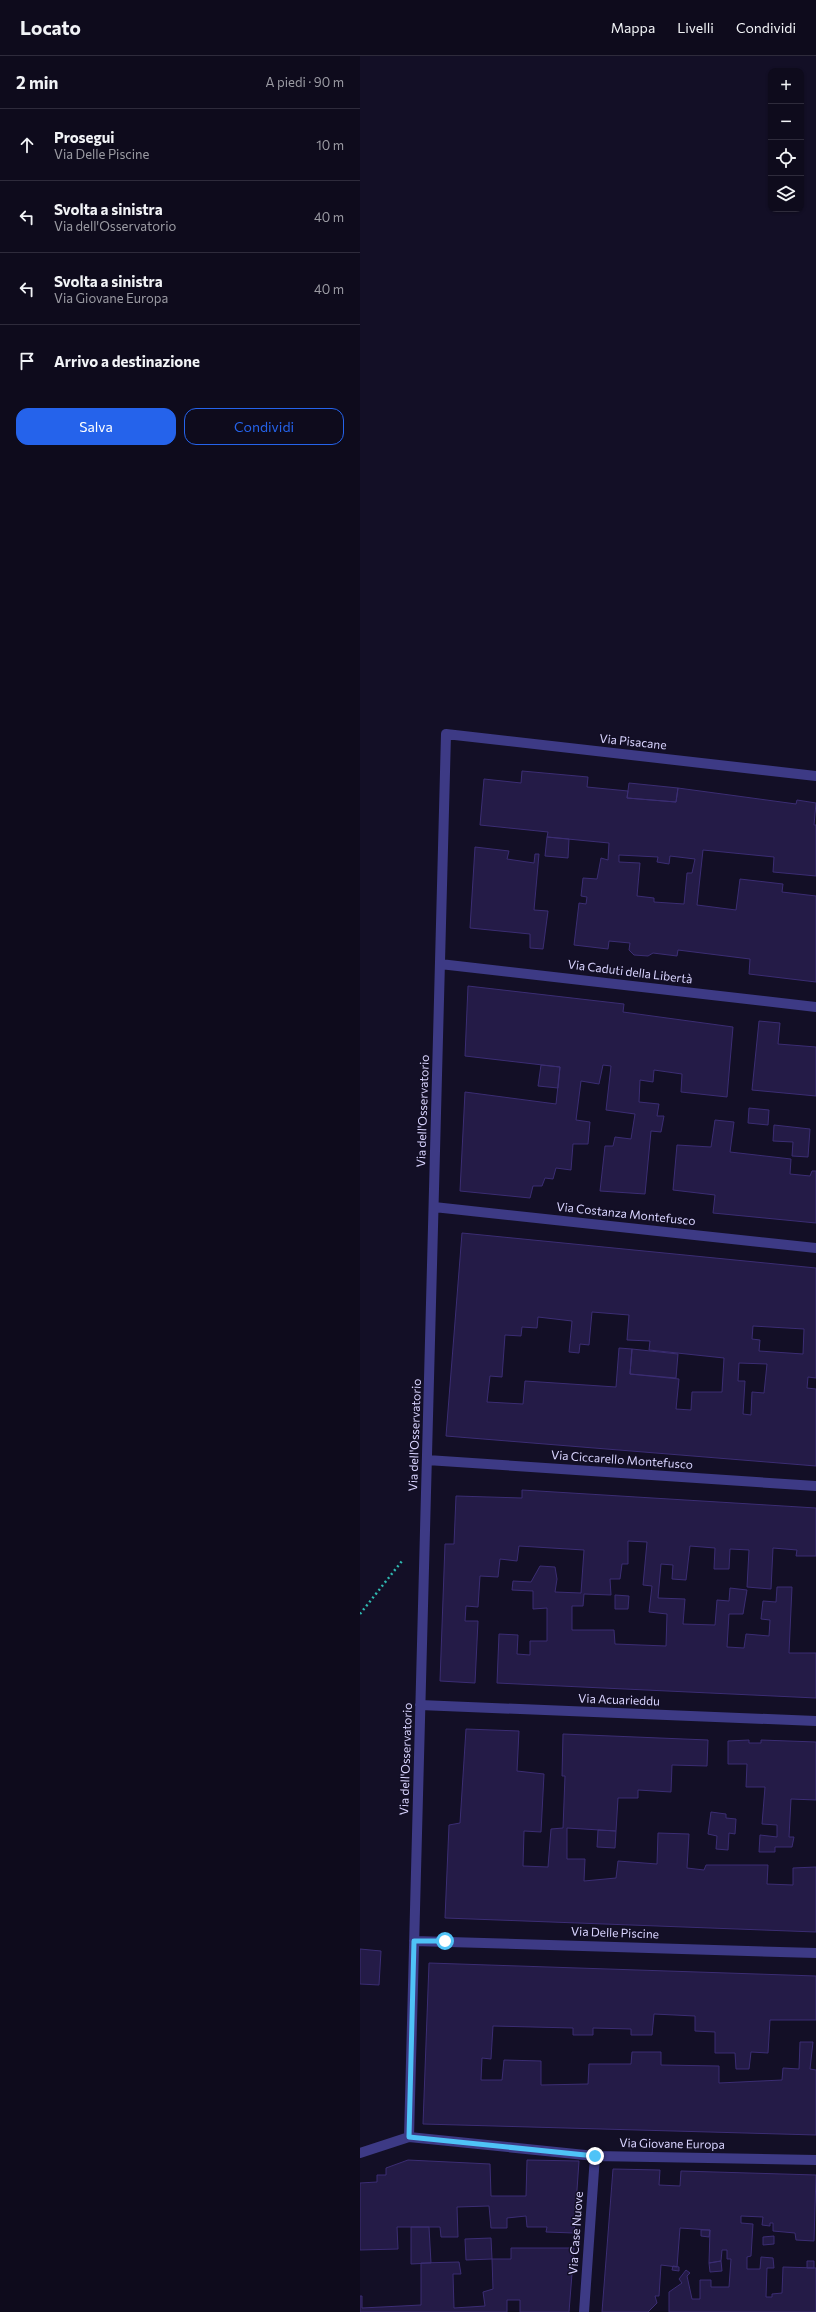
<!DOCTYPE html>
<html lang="it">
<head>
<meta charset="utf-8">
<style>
  :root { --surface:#0e0b1c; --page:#1c1929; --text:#f1f3f6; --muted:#9b9ba3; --line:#2e2b3b; --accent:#2563eb }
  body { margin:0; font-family:Commissioner,sans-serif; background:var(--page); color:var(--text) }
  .controls { position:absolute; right:12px; top:12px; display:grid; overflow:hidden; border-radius:8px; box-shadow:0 1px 3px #0004 }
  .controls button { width:36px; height:36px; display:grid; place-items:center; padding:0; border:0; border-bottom:1px solid var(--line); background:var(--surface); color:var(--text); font:20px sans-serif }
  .stop { position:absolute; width:12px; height:12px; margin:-9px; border:3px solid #4fc3f7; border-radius:50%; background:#fff }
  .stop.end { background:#4fc3f7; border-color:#fff; box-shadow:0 1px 4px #0008 }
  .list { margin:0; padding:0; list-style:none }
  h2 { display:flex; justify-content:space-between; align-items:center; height:52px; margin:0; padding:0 16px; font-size:17px }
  h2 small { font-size:13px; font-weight:400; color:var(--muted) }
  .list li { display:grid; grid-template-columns:26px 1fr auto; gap:12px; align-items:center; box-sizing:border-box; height:72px; padding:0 16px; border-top:1px solid var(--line) }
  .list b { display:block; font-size:15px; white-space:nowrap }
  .list p { margin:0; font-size:13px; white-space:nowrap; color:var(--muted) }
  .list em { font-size:13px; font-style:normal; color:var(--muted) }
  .actions { display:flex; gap:8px; padding:12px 16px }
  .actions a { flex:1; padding:9px 0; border:1px solid var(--accent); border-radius:12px; text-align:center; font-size:14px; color:var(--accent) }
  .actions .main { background:var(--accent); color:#fff }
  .icon { flex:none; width:22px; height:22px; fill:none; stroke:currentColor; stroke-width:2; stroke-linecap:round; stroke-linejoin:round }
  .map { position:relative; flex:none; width:456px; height:2256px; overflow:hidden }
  header { display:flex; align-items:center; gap:24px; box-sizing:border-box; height:56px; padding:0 20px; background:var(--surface); border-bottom:1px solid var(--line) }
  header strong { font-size:19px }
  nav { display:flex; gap:22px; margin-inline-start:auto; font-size:14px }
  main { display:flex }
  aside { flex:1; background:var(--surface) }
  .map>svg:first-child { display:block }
  .building { fill:#241b47; stroke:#3b2d73; fill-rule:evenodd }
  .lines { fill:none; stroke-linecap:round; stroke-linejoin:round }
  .path { stroke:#2fb8b0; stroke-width:2.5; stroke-dasharray:2 3; stroke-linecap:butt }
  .minor { stroke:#3d3a85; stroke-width:10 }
  .route { stroke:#4fc3f7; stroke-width:5 }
  .labels { text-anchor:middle; stroke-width:3; stroke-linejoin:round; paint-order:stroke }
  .street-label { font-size:12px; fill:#d9d4ff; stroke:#130f26 }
</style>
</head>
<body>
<header>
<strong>Locato</strong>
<nav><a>Mappa</a><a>Livelli</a><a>Condividi</a></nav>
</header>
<main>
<aside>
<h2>2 min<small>A piedi · 90 m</small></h2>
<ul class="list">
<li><svg class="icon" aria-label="ahead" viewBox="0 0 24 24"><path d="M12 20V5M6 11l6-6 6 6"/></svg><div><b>Prosegui</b><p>Via Delle Piscine</p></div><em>10 m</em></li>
<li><svg class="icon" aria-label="left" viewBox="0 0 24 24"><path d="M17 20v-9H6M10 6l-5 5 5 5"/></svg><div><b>Svolta a sinistra</b><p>Via dell'Osservatorio</p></div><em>40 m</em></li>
<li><svg class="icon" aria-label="left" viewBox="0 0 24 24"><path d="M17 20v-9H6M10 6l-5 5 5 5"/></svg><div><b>Svolta a sinistra</b><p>Via Giovane Europa</p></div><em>40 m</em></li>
<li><svg class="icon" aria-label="arrive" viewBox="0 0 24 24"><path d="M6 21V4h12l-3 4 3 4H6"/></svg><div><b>Arrivo a destinazione</b></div></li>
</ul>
<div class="actions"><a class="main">Salva</a><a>Condividi</a></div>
</aside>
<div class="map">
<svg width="456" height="2256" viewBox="0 0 456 2256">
  <rect width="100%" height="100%" fill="#130f26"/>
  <!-- building -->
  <path class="building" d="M162,715L228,721L227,731L268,735L267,742L316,746L318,732L436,748L437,744L456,747L454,769H456V820L413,816L414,801L343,794L337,849L376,854L380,823L423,828L422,836L456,840V926L389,918L390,903L318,894L317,900L293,897L288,900L274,899L269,894L270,887L249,885L248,893L214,889L219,847L226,848L227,841L221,840L223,822L237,823L241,802L248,804L249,787L187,781L188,776L120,769L124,723L161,727ZM259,799L298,801L297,806L309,808L310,800L335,803L332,817H327L324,848L294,846V842L277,840L280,807L259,806Z
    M269,727L318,732L316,746L267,742Z
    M187,781L209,783L208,802L185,800Z
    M115,791L149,795L147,803L174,807L175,798H179L174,854L188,855L183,893L170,892V878L110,872Z
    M108,930L264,948L263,956L373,971L367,1041L321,1036L322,1018L294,1014L293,1026L280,1024L279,1046L299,1048L297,1060H304L301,1076L291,1075L285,1138L240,1135L245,1090H253L255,1081L271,1083L275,1058L246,1054L251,1010L243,1009L239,1028L221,1025L216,1064L230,1066L228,1088H213L211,1114L196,1112L193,1123L185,1122L182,1130H173L170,1142L100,1135L105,1036L196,1048L200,1011L105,1000Z
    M399,965L420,967L418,988L456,991V1040L392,1034Z
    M181,1009L200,1011L198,1032L178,1030Z
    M389,1052L409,1054L408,1069L388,1067Z
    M355,1064L374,1066L370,1096L431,1103L430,1118L450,1120L452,1115H456V1167L353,1157L355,1139L313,1134L317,1089L351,1091Z
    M414,1069L450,1073L448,1101L432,1100L433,1086L413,1085Z
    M102,1177L456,1212V1322L448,1321L447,1332L456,1333V1410L86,1380ZM232,1256L269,1259L267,1284L290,1285L289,1294L364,1302L362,1336H332L331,1354L316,1353L319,1323L270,1318L272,1293L259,1292L256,1331L165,1325L163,1348L127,1346L130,1320L142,1321L145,1279L161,1280L162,1271L177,1272L178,1261L212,1265L209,1296L219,1297L220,1288L229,1289ZM393,1270L444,1273L443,1298L399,1295L400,1284L392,1283ZM379,1307L407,1308L404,1337L392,1336L391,1359L383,1358L385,1325H378Z
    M272,1293L318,1298L316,1322L270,1318Z
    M162,1434L456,1452V1500H436L437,1494L413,1492L411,1533L387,1531L389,1494L370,1493L369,1513H354L355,1492L330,1490L326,1524L312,1523L313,1509L301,1508L298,1542L325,1543L323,1568L355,1569L357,1544L369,1545L370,1532L387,1534L383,1558H369L367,1591L384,1592L386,1578L409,1580L410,1564L401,1563L403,1545L416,1546L417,1531H432L429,1597H456V1642L137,1627L139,1578L158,1579L157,1598L170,1599V1585H187V1552L173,1553V1535L152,1534L153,1525L171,1526L180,1510L195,1511L197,1523L195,1536L221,1537L224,1494L159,1490L157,1505L140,1503L138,1521L120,1520L118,1551L106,1550L105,1565H118L115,1627L80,1625L85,1488H94L96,1440L162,1442ZM268,1485L287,1486L283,1529L292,1530L289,1556L307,1558L306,1590L255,1588L254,1574H212V1550H223L224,1538L251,1539L250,1523H260L262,1508H268Z
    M255,1539L269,1540L268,1553H255Z
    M106,1673L159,1675L157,1715L184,1718L181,1776L164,1775L163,1810L188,1811L191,1773L203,1772L205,1720H202L203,1678L348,1684L347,1710L312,1709L311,1736L278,1734V1742H258L256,1775L207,1772V1803H225L224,1825L256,1822L258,1805L297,1808L298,1777L329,1778L327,1812L344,1814L346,1809H408L407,1828L433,1829V1812L456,1811V1876L85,1862L89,1769L100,1767Z
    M389,1684V1687H401V1684L456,1686V1744L431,1743L429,1781H434L432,1791H415V1796H399L400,1779L417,1781V1769L402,1768L405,1731H386L387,1708H368V1685Z
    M351,1756L366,1758V1762L376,1763L375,1778L369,1777L368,1794L356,1793L357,1780L348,1778Z
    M238,1774L256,1775L255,1792L237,1791Z
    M0,1893L21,1895L19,1929L0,1928Z
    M69,1907L456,1920V1964H410L408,1997L391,1996L389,2013H376L375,1997H355V1976L335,1975V1960L294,1958L292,1979H271V1973L233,1972V1979H213V1972L133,1970L131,2003L122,2002L121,2024H142L144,2004L181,2005V2029L228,2028L229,2008H271L272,1996H301V2009L359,2010V2027L422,2024L423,2012L439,2013L440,1986H453L450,2013L456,2014V2079L63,2068Z
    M48,2104L130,2108L131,2140H166L167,2104L219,2105L214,2177L186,2176L187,2171H167L166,2160L147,2162V2172H131L129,2150L97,2151L98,2181H81L80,2171H37L38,2193L0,2194V2127L17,2126V2119H26V2112Z
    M253,2113L300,2114L299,2129L320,2130L321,2115L456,2119L454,2185L436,2184L435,2177L413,2175V2167H410V2170L402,2169L403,2161L381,2160V2167L393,2168L391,2200L387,2201V2213H400L401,2201L413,2202L414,2212H407L406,2241H412V2238L422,2237L423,2211L456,2212V2256H309V2236L322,2227L319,2223L326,2214L330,2217L327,2220L332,2243H340V2224H351V2231H369L371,2203H367V2194H362L361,2205L349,2207L350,2174L320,2172L317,2211L301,2209L299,2240H295L297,2247L288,2256H242Z
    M51,2171H69L71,2207L51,2208Z
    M341,2174H350L349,2181L341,2180Z
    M414,2180V2188L403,2189V2181Z
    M131,2182L132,2203L106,2204L105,2183Z
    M151,2192H214L209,2256H160V2244H147V2256H0V2240H2V2252L61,2249V2207L99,2206L101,2218H93L94,2252L125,2250L123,2236L133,2233L132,2203H151Z
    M361,2205L362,2215L350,2216L349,2207Z
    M447,2205H454V2212H447Z
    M313,2210L319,2211V2215L312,2214Z"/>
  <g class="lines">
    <!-- path -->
    <path class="path" d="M0,1558L42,1505"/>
    <!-- minor -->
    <path class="minor" d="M80,908L456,951
      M74,1151L456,1192
      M67,1404L456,1430
      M60,1649L456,1665
      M54,1885L456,1897
      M49,2081L86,678L456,720
      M0,2097L49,2081L235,2100L456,2104
      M224,2256L235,2100"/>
  </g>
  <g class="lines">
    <!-- route -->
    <path class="route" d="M85,1885H54L49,2081L235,2100"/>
  </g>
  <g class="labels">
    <!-- street labels -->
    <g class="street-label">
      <text transform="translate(273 686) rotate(6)" y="4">Via Pisacane</text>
      <text transform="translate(270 916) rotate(7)" y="4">Via Caduti della Libertà</text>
      <text transform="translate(63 1055) rotate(-88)" y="4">Via dell'Osservatorio</text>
      <text transform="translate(266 1158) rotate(6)" y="4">Via Costanza Montefusco</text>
      <text transform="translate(55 1379) rotate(-88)" y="4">Via dell'Osservatorio</text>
      <text transform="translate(262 1404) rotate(4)" y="4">Via Ciccarello Montefusco</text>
      <text transform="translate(259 1644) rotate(2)" y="4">Via Acuarieddu</text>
      <text transform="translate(46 1703) rotate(-88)" y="4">Via dell'Osservatorio</text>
      <text transform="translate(255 1877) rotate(2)" y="4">Via Delle Piscine</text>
      <text transform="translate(312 2088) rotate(1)" y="4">Via Giovane Europa</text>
      <text transform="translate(216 2177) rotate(-86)" y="4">Via Case Nuove</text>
    </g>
  </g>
</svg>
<div class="controls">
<button>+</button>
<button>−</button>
<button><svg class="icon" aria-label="locate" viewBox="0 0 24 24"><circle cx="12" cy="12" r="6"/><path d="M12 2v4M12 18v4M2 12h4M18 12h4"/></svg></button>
<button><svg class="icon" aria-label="layers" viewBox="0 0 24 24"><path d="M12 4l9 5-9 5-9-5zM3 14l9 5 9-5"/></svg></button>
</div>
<div class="stop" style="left:85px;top:1885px"></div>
<div class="stop end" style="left:235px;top:2100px"></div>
</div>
</main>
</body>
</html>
